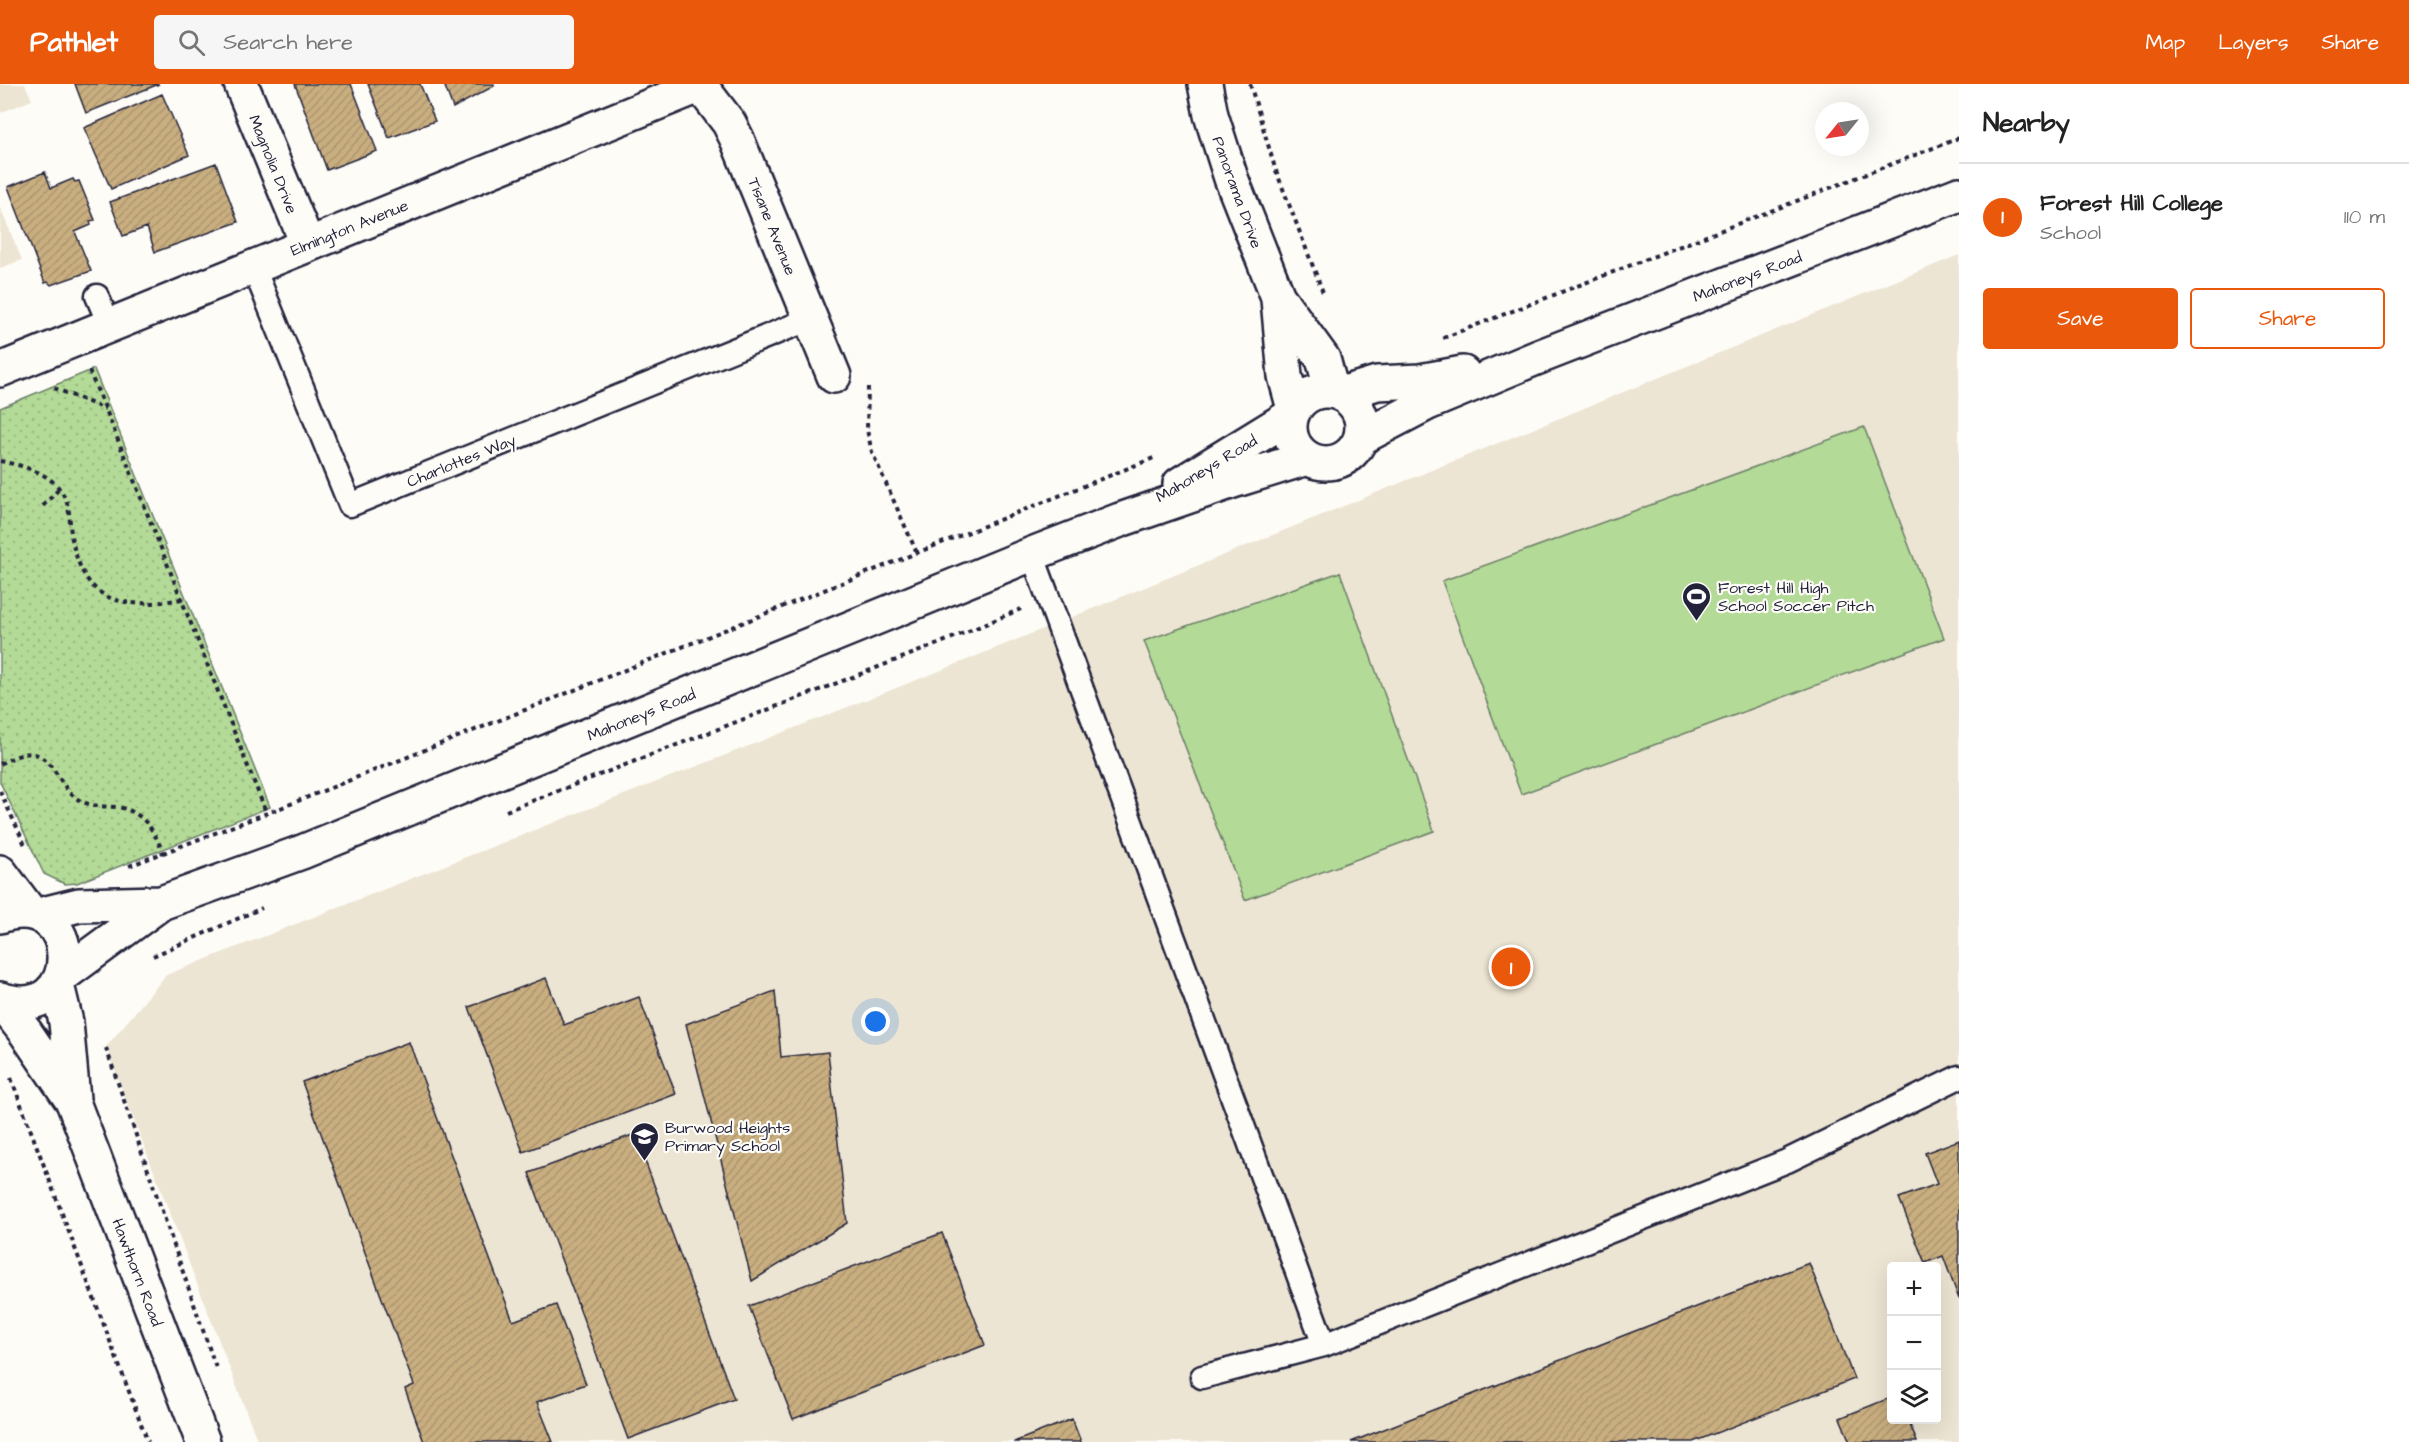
<!DOCTYPE html>
<html lang="en">
<head>
<meta charset="utf-8">
<style>
  :root { --surface:#fff; --page:#f6f6f6; --text:#222; --muted:#767676; --line:#e0e0e0; --accent:#ea580c }
  body { margin:0; font-family:"Architects Daughter",sans-serif; background:var(--page); color:var(--text) }
  .controls { position:absolute; right:18px; bottom:18px; display:grid; overflow:hidden; border-radius:6px; box-shadow:0 6px 24px #0002 }
  .controls button { width:54px; height:54px; display:grid; place-items:center; padding:0; border:0; border-bottom:2px solid var(--line); background:var(--surface); color:var(--text); font:30px sans-serif }
  .compass { position:absolute; left:1815px; top:18px; width:54px; height:54px; border-radius:50%; background:var(--surface); box-shadow:0 6px 24px #0002; rotate:240deg }
  .you { position:absolute; left:876px; top:938px; width:21px; height:21px; margin:-15px; border:4px solid #fff; border-radius:50%; background:#1a73e8; box-shadow:0 0 0 9px #1a73e833 }
  .badge { display:grid; place-items:center; width:39px; height:39px; border-radius:50%; background:var(--accent); color:#fff; font-size:20px; font-weight:700 }
  .pin { position:absolute; translate:-50% -50%; border:3px solid #fff; box-shadow:0 2px 6px #0006 }
  .list { margin:0; padding:0; list-style:none }
  h2 { display:flex; justify-content:space-between; align-items:center; height:78px; margin:0; padding:0 24px; font-size:26px }
  h2 small { font-size:20px; font-weight:400; color:var(--muted) }
  .list li { display:grid; grid-template-columns:39px 1fr auto; gap:18px; align-items:center; box-sizing:border-box; height:108px; padding:0 24px; border-top:2px solid var(--line) }
  .list b { display:block; font-size:22px; white-space:nowrap }
  .list p { margin:0; font-size:20px; white-space:nowrap; color:var(--muted) }
  .list em { font-size:20px; font-style:normal; color:var(--muted) }
  .actions { display:flex; gap:12px; padding:18px 24px }
  .actions a { flex:1; padding:14px 0; border:2px solid var(--accent); border-radius:6px; text-align:center; font-size:21px; color:var(--accent) }
  .actions .main { background:var(--accent); color:#fff }
  .icon { flex:none; width:33px; height:33px; fill:none; stroke:currentColor; stroke-width:2; stroke-linecap:round; stroke-linejoin:round }
  .map { position:relative; flex:none; width:1959px; height:1358px; overflow:hidden }
  header { display:flex; align-items:center; gap:36px; box-sizing:border-box; height:84px; padding:0 30px; background:var(--accent); color:#fff }
  header strong { font-size:28px }
  nav { display:flex; gap:33px; margin-inline-start:auto; font-size:21px }
  .search { width:420px; height:54px; background:var(--page); display:flex; align-items:center; gap:15px; box-sizing:border-box; padding:0 21px; border-radius:6px; color:var(--muted); font-size:22px }
  main { display:flex }
  aside { flex:1; background:var(--surface) }
  .map>svg:first-child { display:block }
  .built { fill:#ede5d3; fill-rule:evenodd }
  .grass { fill:#b3da96; stroke:#6a7e68; stroke-width:1.5 }
  .park { fill:url(#park-dots); stroke:#6a7e68; stroke-width:1.5 }
  .building { fill:url(#building-hatch); stroke:#22223b; stroke-width:1.5 }
  .lines { fill:none; stroke-linecap:round; stroke-linejoin:round }
  .lane-casing { stroke:#22223b; stroke-width:27 }
  .street-casing { stroke:#22223b; stroke-width:38 }
  .secondary-casing { stroke:#22223b; stroke-width:38 }
  .path { stroke:#22223b; stroke-width:4; stroke-dasharray:4.5 4.5; stroke-linecap:butt }
  .lane { stroke:#fdfcf7; stroke-width:22 }
  .street { stroke:#fdfcf7; stroke-width:33 }
  .secondary { stroke:#fdfcf7; stroke-width:33 }
  .labels { text-anchor:middle; stroke-width:4.5; stroke-linejoin:round; paint-order:stroke }
  .street-label { font-size:16px; fill:#22223b; stroke:#fdfcf7 }
  .poi-label { font-size:16px; fill:#22223b; stroke:#fdfcf7; text-anchor:start }
</style>
</head>
<body>
<header>
<strong>Pathlet</strong>
<div class="search"><svg class="icon" aria-label="search" viewBox="0 0 24 24"><circle cx="10" cy="10" r="6"/><path d="M15 15l6 6"/></svg>Search here</div>
<nav><a>Map</a><a>Layers</a><a>Share</a></nav>
</header>
<main>
<div class="map">
<svg width="1959" height="1358" viewBox="0 0 1959 1358">
  <defs>
    <pattern id="park-dots" width="8" height="8" patternUnits="userSpaceOnUse" patternTransform="scale(1.5)"><rect width="8" height="8" fill="#b3da96"/><path d="M2 2h.1M6 6h.1" fill="none" stroke="#9abb82" stroke-width="1.8" stroke-linecap="round"/></pattern>
    <pattern id="building-hatch" width="6" height="6" patternUnits="userSpaceOnUse" patternTransform="scale(1.5)"><rect width="6" height="6" fill="#c9ae7f"/><path d="M-1 1l2-2M0 6l6-6M5 7l2-2" fill="none" stroke="#ac956f"/></pattern>
  </defs>
  <rect width="100%" height="100%" fill="#fdfcf7"/>
  <filter id="ink" filterUnits="userSpaceOnUse"><feTurbulence type="fractalNoise" baseFrequency=".0167" numOctaves="2"/><feDisplacementMap in="SourceGraphic" scale="12" xChannelSelector="R" yChannelSelector="G"/><feConvolveMatrix kernelMatrix="1 2 1 2 8 2 1 2 1" color-interpolation-filters="sRGB"/></filter>
  <g filter="url(#ink)">
    <!-- built -->
    <path class="built" d="M0,0H25L32,16L0,29Z
      M0,123L22,176L0,184Z
      M1959,171V1358H258L106,963L166,891L947,584ZM1892,1182H1936V1336H1892Z"/>
    <!-- grass -->
    <path class="grass" d="M1864,343L1944,554L1521,710L1442,497Z
      M1340,488L1434,747L1245,816L1144,557Z"/>
    <!-- park -->
    <path class="park" d="M94,285L270,723L77,799L65,800L44,790L0,698V324Z"/>
    <!-- building -->
    <path class="building" d="M75,0H159L86,29Z
      M295,0H351L377,67L327,86Z
      M368,0H420L435,37L389,54Z
      M444,0H494V2L453,24Z
      M162,10L189,71L111,105L84,44Z
      M216,79L238,138L155,168L147,143L123,152L110,118Z
      M45,88L51,104L73,95L75,98L79,97L95,136L90,137L91,141L75,148L91,187L51,201L48,198L45,199L8,103Z
      M546,894L564,941L639,913L676,1010L523,1068L469,923Z
      M775,907L781,973L828,968L847,1139L752,1197L686,940Z
      M409,958L513,1237L556,1221L586,1300L537,1318L553,1358H424L405,1305L414,1301L302,998Z
      M635,1050L734,1315L628,1355L529,1089Z
      M1959,1056V1215L1943,1172L1925,1179L1899,1114L1937,1100L1925,1069Z
      M942,1149L985,1261L793,1335L749,1222Z
      M1809,1179L1854,1295L1693,1358H1351Z
      M1892,1313V1336H1908L1917,1358H1850L1840,1334Z
      M1072,1335L1081,1358H1014Z"/>
    <g class="lines">
      <defs>
        <path id="lane" d="M253,182L350,421L810,235
          M97,212L109,240
          M1032,470L1324,1261
          M1202,1293L1324,1261L1787,1077L1959,993"/>
        <path id="street" d="M241,0L307,159
          M699,0L729,39L737,55L834,292
          M1205,0L1211,31L1231,94L1278,213L1323,275L1332,307
          M1278,215L1285,292L1294,325
          M0,286L699,2"/>
        <path id="secondary" d="M1290 343a36 36 0 1 1 72 0a36 36 0 1 1-72 0Z
          M1341,310L1377,299L1420,297L1463,289
          M1361,354L1428,319L1536,274L1959,110
          M1180,400L1292,331
          M0,788L30,828
          M39,831L79,821L161,819
          M0,832C85,803 86,944 0,915
          M63,891L161,819L302,768L1032,470L1120,436L1236,396L1307,374
          M57,901L66,938L73,1015
          M0,916L26,949L73,1018L203,1358"/>
      </defs>
      <!-- lane casing -->
      <use href="#lane" class="lane-casing"/>
      <!-- street casing -->
      <use href="#street" class="street-casing"/>
      <!-- secondary casing -->
      <use href="#secondary" class="secondary-casing"/>
      <!-- path -->
      <path class="path" d="M1250,0L1275,84L1324,211
        M1443,254L1959,54
        M89,287L106,326L266,728
        M868,303L867,346L872,368L917,469
        M54,304L105,325
        M0,377C24,382 54,389 65,414C71,427 69,442 72,455C85,522 124,525 182,515
        M43,422L59,405
        M0,680C10,675 24,667 35,670C55,677 60,703 76,714C89,723 102,722 117,723C142,726 156,748 163,770
        M0,707L25,761
        M506,727L938,560L1021,525
        M129,782L283,723L1156,373
        M153,872L262,824
        M106,964L216,1284
        M11,994L148,1358"/>
      <!-- lane -->
      <use href="#lane" class="lane"/>
      <!-- street -->
      <use href="#street" class="street"/>
      <!-- secondary -->
      <use href="#secondary" class="secondary"/>
    </g>
  </g>
  <!-- icons -->
  <defs>
    <symbol id="stadium-pin" viewBox="-11 -11 22 30"><path d="M0 17L-7.5 6A9.5 9.5 0 1 1 7.5 6Z" fill="#22223b" stroke="#fdfcf7"/><path d="M0-5a6.5 5 0 1 0 0 10a6.5 5 0 1 0 0-10ZM-3.5-1.8h7v3.6h-7Z" fill="#fff"/></symbol>
    <symbol id="school-pin" viewBox="-11 -11 22 30"><path d="M0 17L-7.5 6A9.5 9.5 0 1 1 7.5 6Z" fill="#22223b" stroke="#fdfcf7"/><path d="M0-5L7-2L0 1L-7-2ZM-4 1L0 2.5L4 1V4Q0 6-4 4Z" fill="#fff"/></symbol>
  </defs>
  <g fill-rule="evenodd">
    <use href="#stadium-pin" x="1680" y="496" width="33" height="45"/>
    <use href="#school-pin" x="628" y="1036" width="33" height="45"/>
  </g>
  <g class="labels">
    <!-- street labels -->
    <g class="street-label">
      <text transform="translate(274 80) rotate(68)" y="6">Magnolia Drive</text>
      <text transform="translate(1238 108) rotate(70)" y="6">Panorama Drive</text>
      <text transform="translate(773 142) rotate(68)" y="6">Tisane Avenue</text>
      <text transform="translate(349 143) rotate(-22)" y="6">Elmington Avenue</text>
      <text transform="translate(1747 192) rotate(-21)" y="6">Mahoneys Road</text>
      <text transform="translate(461 376) rotate(-22)" y="6">Charlottes Way</text>
      <text transform="translate(1206 384) rotate(-31)" y="6">Mahoneys Road</text>
      <text transform="translate(641 630) rotate(-22)" y="6">Mahoneys Road</text>
      <text transform="translate(138 1188) rotate(69)" y="6">Hawthorn Road</text>
    </g>
    <!-- poi labels -->
    <g class="poi-label">
      <text x="1718" y="509">Forest Hill High<tspan x="1718" dy="18">School Soccer Pitch</tspan></text>
      <text x="665" y="1049">Burwood Heights<tspan x="665" dy="18">Primary School</tspan></text>
    </g>
  </g>
</svg>
<div class="controls">
<button>+</button>
<button>−</button>
<button><svg class="icon" aria-label="layers" viewBox="0 0 24 24"><path d="M12 4l9 5-9 5-9-5zM3 14l9 5 9-5"/></svg></button>
</div>
<svg class="compass" viewBox="-18 -18 36 36"><path d="M0-13l5 13h-10z" fill="#e53935"/><path d="M0 13l5-13h-10z" fill="#767676"/></svg>
<div class="you"></div>
<div class="pin badge" style="left:1511px;top:883px">1</div>
</div>
<aside>
<h2>Nearby<small></small></h2>
<ul class="list">
<li><span class="badge">1</span><div><b>Forest Hill College</b><p>School</p></div><em>110 m</em></li>
</ul>
<div class="actions"><a class="main">Save</a><a>Share</a></div>
</aside>
</main>
</body>
</html>
